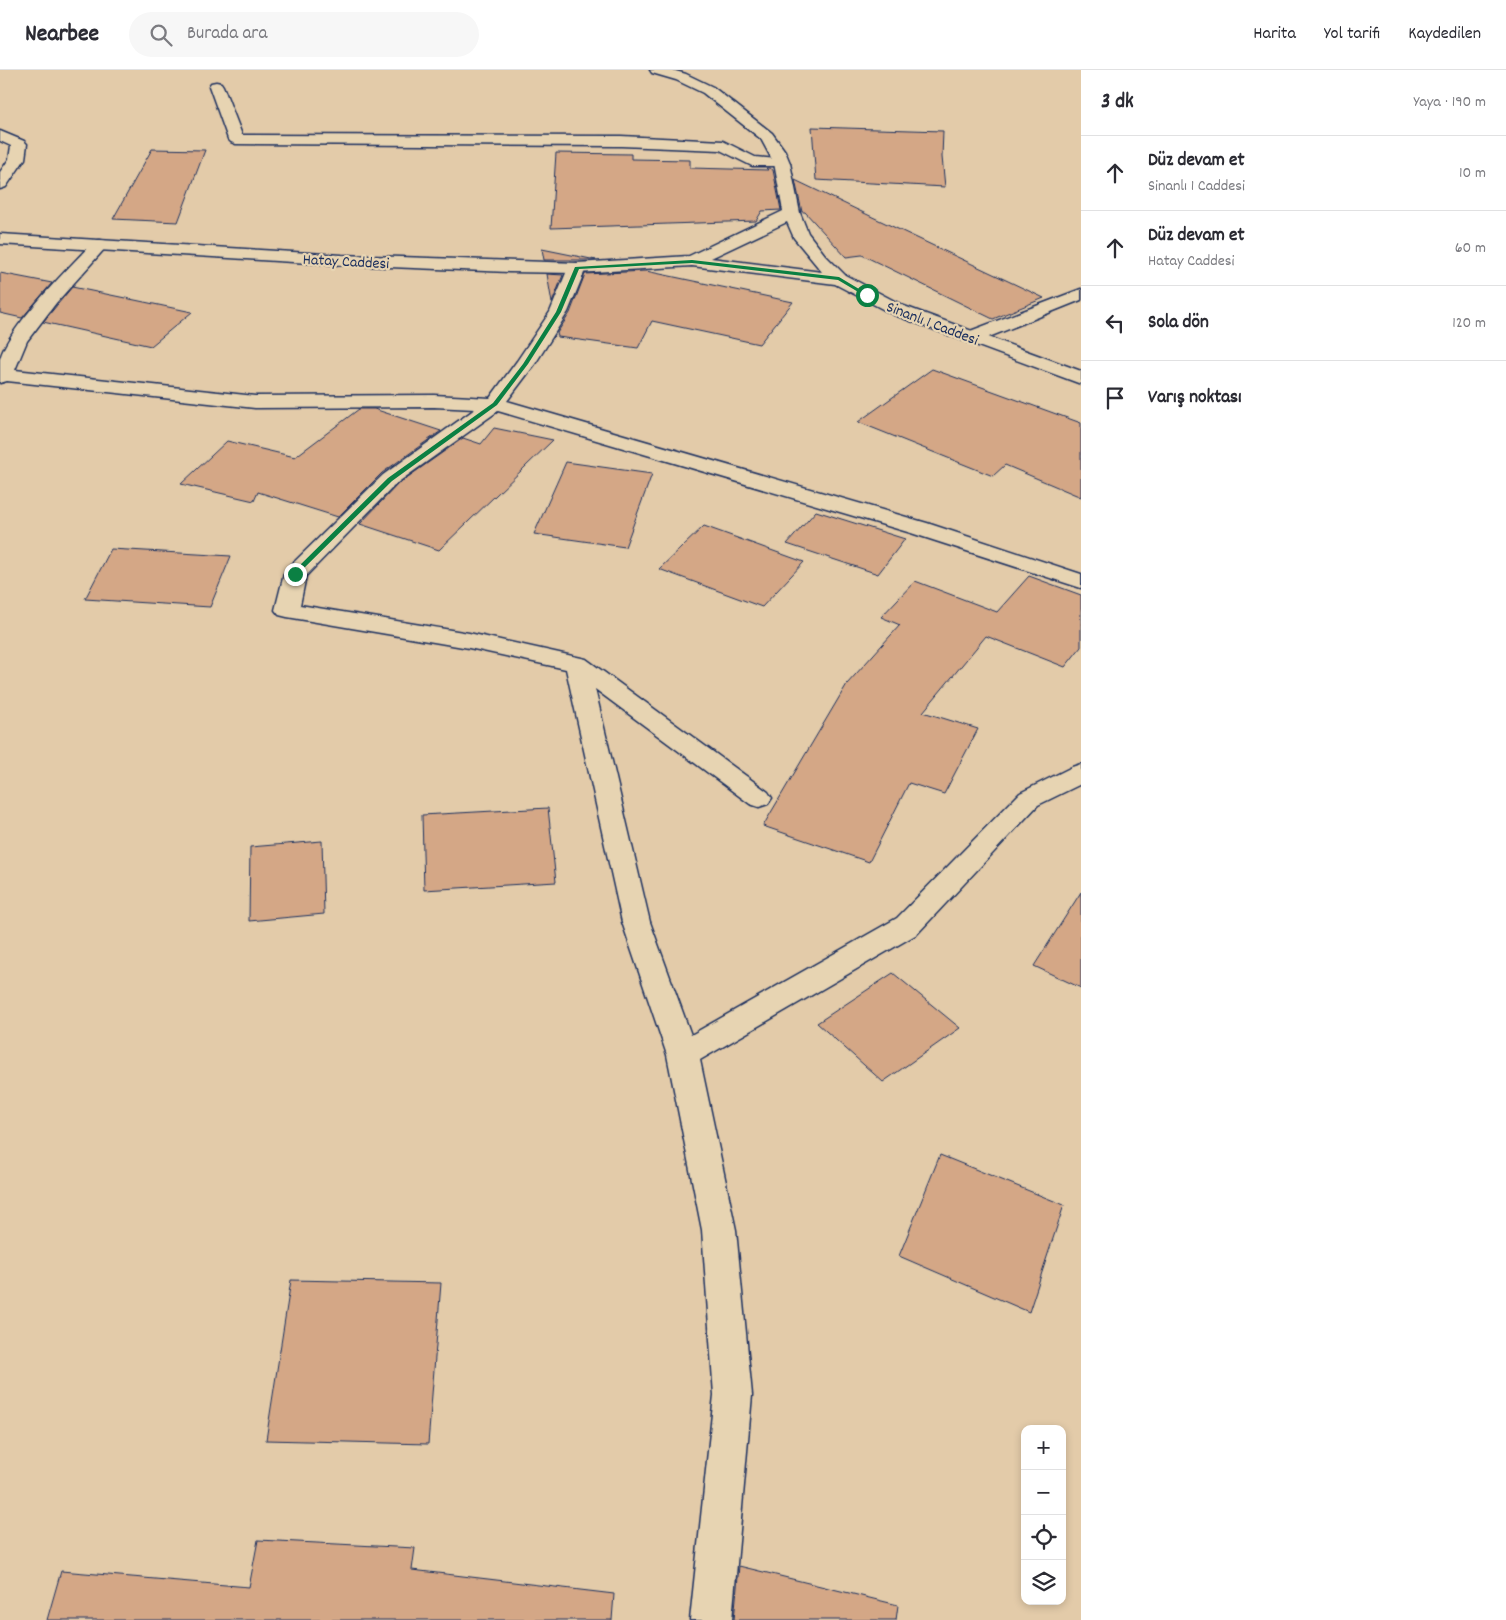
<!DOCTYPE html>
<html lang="tr">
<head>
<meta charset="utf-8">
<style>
  :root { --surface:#fff; --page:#f7f7f7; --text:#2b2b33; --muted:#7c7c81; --line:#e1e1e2 }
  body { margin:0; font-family:Dekko,sans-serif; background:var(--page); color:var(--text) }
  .controls { position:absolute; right:15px; bottom:15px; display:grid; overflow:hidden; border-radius:10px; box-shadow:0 2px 8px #0003 }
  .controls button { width:45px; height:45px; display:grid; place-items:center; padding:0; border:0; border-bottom:1px solid var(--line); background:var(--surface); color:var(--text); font:25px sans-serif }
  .stop { position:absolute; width:15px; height:15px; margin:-11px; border:4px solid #0b8043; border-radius:50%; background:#fff }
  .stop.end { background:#0b8043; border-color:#fff; box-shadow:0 1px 5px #0008 }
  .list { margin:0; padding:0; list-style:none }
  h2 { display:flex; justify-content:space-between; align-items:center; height:65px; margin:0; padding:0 20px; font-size:21px }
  h2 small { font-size:16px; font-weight:400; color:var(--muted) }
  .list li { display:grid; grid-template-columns:32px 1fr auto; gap:15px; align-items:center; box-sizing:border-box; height:75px; padding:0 20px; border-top:1px solid var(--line) }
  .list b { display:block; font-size:19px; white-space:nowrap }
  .list p { margin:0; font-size:16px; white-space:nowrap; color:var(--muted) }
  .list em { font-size:16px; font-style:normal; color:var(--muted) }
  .icon { flex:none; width:28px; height:28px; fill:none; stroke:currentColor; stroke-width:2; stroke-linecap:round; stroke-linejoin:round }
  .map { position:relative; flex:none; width:1081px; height:1550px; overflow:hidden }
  header { display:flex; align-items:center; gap:30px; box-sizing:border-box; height:70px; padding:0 25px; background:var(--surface); border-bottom:1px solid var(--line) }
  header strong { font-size:24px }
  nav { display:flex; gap:28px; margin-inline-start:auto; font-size:18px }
  .search { width:350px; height:45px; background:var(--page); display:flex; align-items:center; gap:12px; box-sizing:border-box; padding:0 18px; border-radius:28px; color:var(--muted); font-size:19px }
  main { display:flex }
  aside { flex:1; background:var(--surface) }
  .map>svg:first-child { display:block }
  .building { fill:#d4a786; stroke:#1b2f5e }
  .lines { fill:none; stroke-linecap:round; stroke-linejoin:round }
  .street-casing { stroke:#1b2f5e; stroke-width:3 }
  .secondary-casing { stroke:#1b2f5e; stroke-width:3 }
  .street { fill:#e7d4b2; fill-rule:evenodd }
  .secondary { fill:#e7d4b2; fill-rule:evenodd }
  .route { fill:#0b8043 }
  .labels { text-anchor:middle; stroke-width:4.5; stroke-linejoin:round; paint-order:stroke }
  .far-street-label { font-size:16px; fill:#1b2f5e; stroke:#e7d4b2 }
</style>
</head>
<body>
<header>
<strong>Nearbee</strong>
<div class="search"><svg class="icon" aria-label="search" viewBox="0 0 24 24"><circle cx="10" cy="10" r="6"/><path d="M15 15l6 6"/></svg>Burada ara</div>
<nav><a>Harita</a><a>Yol tarifi</a><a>Kaydedilen</a></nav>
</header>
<main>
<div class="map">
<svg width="1081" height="1550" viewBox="0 0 1081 1550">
  <rect width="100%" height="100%" fill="#e3cba9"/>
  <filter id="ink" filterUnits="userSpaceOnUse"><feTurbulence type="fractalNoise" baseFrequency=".02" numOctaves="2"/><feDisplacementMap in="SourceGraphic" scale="10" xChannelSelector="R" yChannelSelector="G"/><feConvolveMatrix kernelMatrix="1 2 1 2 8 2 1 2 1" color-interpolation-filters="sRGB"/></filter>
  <g filter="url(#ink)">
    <!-- building -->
    <path class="building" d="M812,57L943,61L942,87L945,117L816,110Z
      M152,79L205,80L178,152L113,149Z
      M556,83L631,84V89L690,90V98L768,100L766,98H769L773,100L781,140L762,141L756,151L551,158Z
      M795,110L864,143L1044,228L993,249L862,185L846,187L805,142H802Z
      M542,179L596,190H544Z
      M646,201L793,232L759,274L652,251L638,278L558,267L557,263L570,243L585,204Z
      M0,203L52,213L22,248L0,243Z
      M547,204L563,205L552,233Z
      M72,217L130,229L192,242L151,276L43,252Z
      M932,299L1081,353V427L1005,395L993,406L858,352Z
      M359,339H374L441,361L382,403L338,447L258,422L254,431L181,414L227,371L295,387Z
      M494,358L553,370L439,480L360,454L398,414L463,368L481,374Z
      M566,392L652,404L625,477L534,464Z
      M816,441L905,469L878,504L787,474Z
      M704,456L804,492L762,537L659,499Z
      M111,479L231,486L210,537L85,529Z
      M1029,506L1081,525V577L1065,597L986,566L923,642L978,659L944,724L909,713L869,792L763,756L847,614L900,555L881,547L915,511L997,542Z
      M548,738L556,812L424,820L422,745Z
      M322,771L324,844L249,851L250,777Z
      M1081,822V918L1034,896Z
      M893,903L960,958L883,1012L817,953Z
      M940,1085L1064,1135L1029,1242L899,1186Z
      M291,1210L441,1213L428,1374L266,1370Z
      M258,1470L415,1478L412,1500L614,1524L612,1550H47L61,1501L249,1517Z
      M739,1496L898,1535L896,1550H734Z"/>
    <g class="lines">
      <defs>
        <path id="street" d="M216,12L221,13L223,16L242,65L621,66L723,71L755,87L787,90L790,93L787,96H752L720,80L621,76L236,74L231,72L228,69L209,16L211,13Z
          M0,61L24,71L27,74L25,89L6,117L0,119V102L9,89L11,76L0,71Z
          M100,170L106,171L108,175L56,233L27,271L15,300L255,326L434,325L490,328L517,291L550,242L568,198L571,194L577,193L583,194L586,198L568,242L535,294L507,331L927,453L1081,504V518L911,463L498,341L397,413L306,506L300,535L469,563L586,589L768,722L772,728L768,734L759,737L750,734L595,619L650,852L691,965L897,848L1020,723L1072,697L1081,694V714L1038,735L917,864L700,990L736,1160L752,1325L732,1550H690L714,1325L702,1160L667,985L622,852L566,599L469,578L287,547L279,545L275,540L284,504L287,499L383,405L475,339L434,337L255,338L7,311L0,313C0,306 0,296 0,289C8,257 70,197 94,171Z
          M1081,219V230L979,271L972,273L965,271L963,267L965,263Z"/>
        <path id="secondary" d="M650,0H672L686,4L713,17L772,63L785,81L790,93L800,143L808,163L825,185L845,205L904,236L1081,301V314L892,244L835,214L692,196L577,203L509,202L342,195L0,174V164L342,185L577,193L689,186L783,141L774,93L761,69L703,23L676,10L652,3ZM787,152L794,168L822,202L711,188Z"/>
      </defs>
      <!-- street casing -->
      <use href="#street" class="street-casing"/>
      <!-- secondary casing -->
      <use href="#secondary" class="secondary-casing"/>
      <!-- street -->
      <use href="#street" class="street"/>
      <!-- secondary -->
      <use href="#secondary" class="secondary"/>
    </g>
  </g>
  <!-- route -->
  <path class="route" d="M692,190L839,207L869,225L865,226L838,210L692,193L579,199L561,242L528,294L497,335L392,411L297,505H292V503L388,408L493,333L523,294L556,242L575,197Z"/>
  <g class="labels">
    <!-- far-street labels -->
    <g class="far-street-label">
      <text transform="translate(346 190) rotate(3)" y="6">Hatay Caddesi</text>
      <text transform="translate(933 252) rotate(21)" y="6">Sinanlı 1 Caddesi</text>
    </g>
  </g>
</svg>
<div class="controls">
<button>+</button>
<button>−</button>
<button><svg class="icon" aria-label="locate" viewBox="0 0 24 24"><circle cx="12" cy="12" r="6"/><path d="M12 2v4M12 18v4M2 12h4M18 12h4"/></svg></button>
<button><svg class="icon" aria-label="layers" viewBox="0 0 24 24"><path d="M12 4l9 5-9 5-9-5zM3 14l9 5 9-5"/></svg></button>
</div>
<div class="stop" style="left:867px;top:225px"></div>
<div class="stop end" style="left:295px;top:504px"></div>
</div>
<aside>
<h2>3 dk<small>Yaya · 190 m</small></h2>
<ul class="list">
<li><svg class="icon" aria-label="ahead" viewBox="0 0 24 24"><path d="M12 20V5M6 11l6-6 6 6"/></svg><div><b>Düz devam et</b><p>Sinanlı 1 Caddesi</p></div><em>10 m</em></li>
<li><svg class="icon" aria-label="ahead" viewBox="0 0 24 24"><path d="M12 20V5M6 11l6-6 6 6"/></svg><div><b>Düz devam et</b><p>Hatay Caddesi</p></div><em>60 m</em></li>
<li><svg class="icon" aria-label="left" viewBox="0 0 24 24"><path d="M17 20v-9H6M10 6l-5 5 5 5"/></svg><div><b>Sola dön</b></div><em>120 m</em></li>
<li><svg class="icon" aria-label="arrive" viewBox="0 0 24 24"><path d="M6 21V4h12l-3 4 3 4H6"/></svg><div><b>Varış noktası</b></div></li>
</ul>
</aside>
</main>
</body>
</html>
